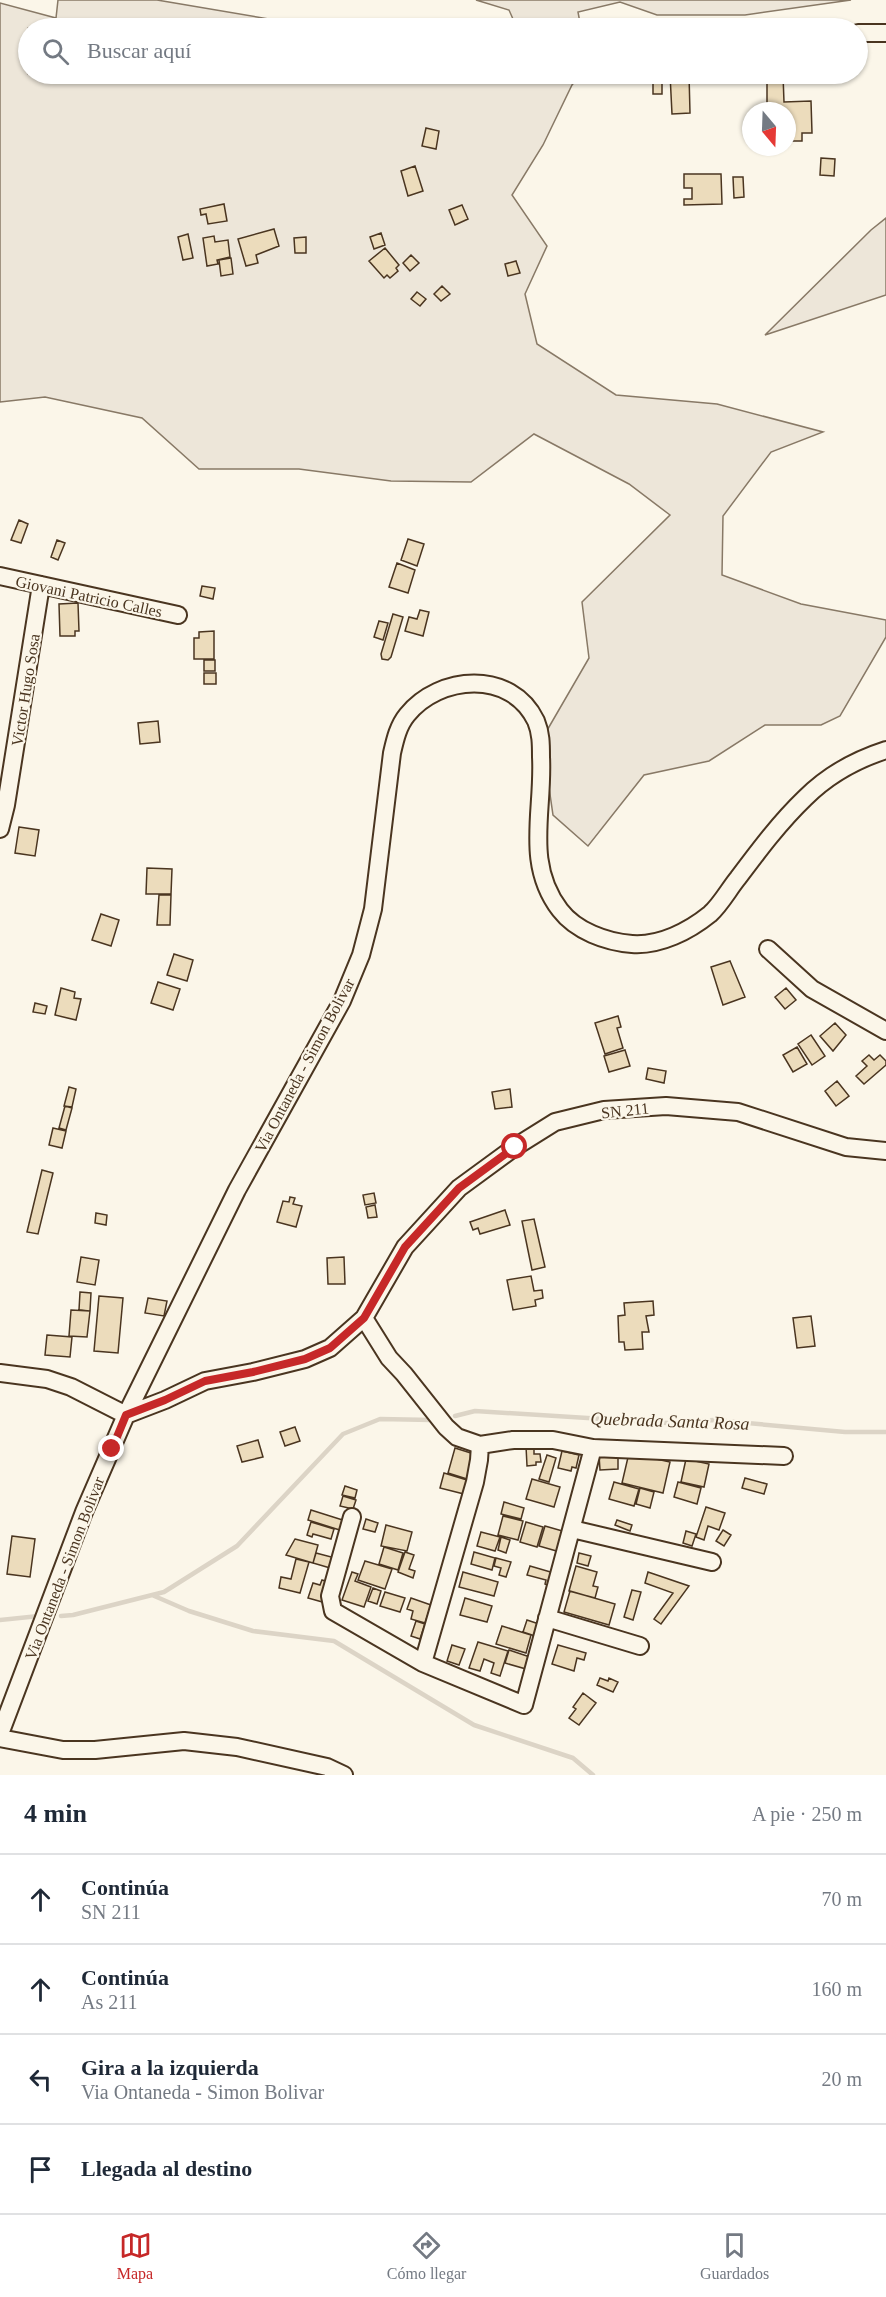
<!DOCTYPE html>
<html lang="es">
<head>
<meta charset="utf-8">
<style>
  :root { --surface:#fff; --page:#f6f6f7; --text:#1f2937; --muted:#747a83; --line:#e0e1e3; --accent:#c62828 }
  body { margin:0; font-family:Georgia,serif; background:var(--page); color:var(--text) }
  .compass { position:absolute; left:742px; top:102px; width:54px; height:54px; border-radius:50%; background:var(--surface); box-shadow:0 2px 4px #0004; rotate:161deg }
  .stop { position:absolute; width:18px; height:18px; margin:-14px; border:4px solid #c62828; border-radius:50%; background:#fff }
  .stop.end { background:#c62828; border-color:#fff; box-shadow:0 2px 6px #0008 }
  .list { margin:0; padding:0; list-style:none }
  h2 { display:flex; justify-content:space-between; align-items:center; height:78px; margin:0; padding:0 24px; font-size:26px }
  h2 small { font-size:20px; font-weight:400; color:var(--muted) }
  .list li { display:grid; grid-template-columns:39px 1fr auto; gap:18px; align-items:center; box-sizing:border-box; height:90px; padding:0 24px; border-top:2px solid var(--line) }
  .list b { display:block; font-size:22px; white-space:nowrap }
  .list p { margin:0; font-size:20px; white-space:nowrap; color:var(--muted) }
  .list em { font-size:20px; font-style:normal; color:var(--muted) }
  .icon { flex:none; width:33px; height:33px; fill:none; stroke:currentColor; stroke-width:2; stroke-linecap:round; stroke-linejoin:round }
  .map { position:relative; flex:none; width:886px; height:1775px; overflow:hidden }
  .search { position:absolute; background:var(--surface); box-shadow:0 2px 4px #0004; left:18px; right:18px; top:18px; height:66px; display:flex; align-items:center; gap:15px; box-sizing:border-box; padding:0 21px; border-radius:33px; color:var(--muted); font-size:22px }
  .sheet { height:438px; background:var(--surface) }
  nav { display:flex; justify-content:space-around; align-items:center; box-sizing:border-box; height:84px; border-top:2px solid var(--line); background:var(--surface); font-size:16px; color:var(--muted) }
  nav a { display:grid; justify-items:center; gap:3px }
  nav .on { color:var(--accent) }
  .map>svg:first-child { display:block }
  .green { fill:#ede6d9; stroke:#887966; stroke-width:1.5 }
  .lines { fill:none; stroke-linecap:round; stroke-linejoin:round }
  .stream { stroke:#dcd4c6; stroke-width:4.5 }
  .building { fill:#ecdcbc; stroke:#4a3520; stroke-width:1.5 }
  .minor-casing { stroke:#4a3520; stroke-width:20 }
  .minor { stroke:#fbf6e9; stroke-width:16 }
  .route { stroke:#c62828; stroke-width:8 }
  .labels { text-anchor:middle; stroke-width:4.5; stroke-linejoin:round; paint-order:stroke }
  .street-label { font-size:16px; fill:#4a3520; stroke:#fbf6e9 }
  .water-label { font-size:18px; font-style:italic; fill:#4a3520; stroke:#fbf6e9 }
</style>
</head>
<body>
<div class="map">
<svg width="886" height="1775" viewBox="0 0 886 1775">
  <rect width="100%" height="100%" fill="#fbf6e9"/>
  <!-- green -->
  <path class="green" d="M58,0H157L322,28H28V74H581L572,85L543,145L512,195L547,246L525,294L537,344L616,395L717,404L823,432L771,452L723,516L722,575L801,604L886,620V637L840,716L821,725H765L709,761L644,775L588,846L553,815L542,739L589,658L582,602L670,515L629,484L534,434L471,482L391,481L299,469H199L142,418L45,397L0,402V3L56,18Z
    M476,0H851L745,15H657L620,2L578,12L581,28H517L509,10Z
    M886,218V295L765,335L871,230Z"/>
  <g class="lines">
    <!-- stream -->
    <path class="stream" d="M455,1416L475,1411L667,1423L714,1420L845,1432H886
      M152,1595L189,1611L253,1631L334,1641L474,1725L573,1758L593,1775
      M61,1616L73,1615L164,1592L237,1546L343,1434L380,1419L432,1420
      M0,1620L39,1616"/>
  </g>
  <!-- building -->
  <path class="building" d="M653,74H662V94H653Z
    M670,74H689L690,113L672,114Z
    M767,75H783L784,102L811,101L812,133H802V141H787V111H767Z
    M426,128L439,131L436,149L422,146Z
    M821,158L835,159L834,176L820,175Z
    M415,166L423,191L408,196L401,171Z
    M684,174H721L722,204L684,205V199H692V188H684Z
    M733,177H743L744,197L734,198Z
    M224,204L227,221L208,224L206,214L201,215L200,209Z
    M462,205L468,219L455,225L449,210Z
    M274,229L279,246L256,255L258,263L246,266L238,239Z
    M381,233L385,245L374,249L370,237Z
    M188,234L193,258L183,260L178,237Z
    M214,236L215,242L228,240L230,257L217,260L218,264L207,266L203,238Z
    M306,237V253H295L294,238Z
    M385,248L399,265L396,268L398,271L390,278L387,275L384,278L369,261Z
    M411,255L419,263L410,271L403,263Z
    M231,258L233,274L221,276L219,260Z
    M516,261L520,273L508,276L505,264Z
    M442,286L450,294L441,301L434,294Z
    M417,292L426,299L420,306L411,299Z
    M19,520L28,524L21,543L11,540Z
    M408,539L424,544L417,566L401,560Z
    M57,540L65,543L58,560L51,557Z
    M397,563L415,570L408,593L389,587Z
    M202,586L215,588L213,599L200,596Z
    M78,603L79,631H75V636H60L59,604Z
    M420,610L429,612L423,636L405,631L409,617L417,619Z
    M393,614L403,617L391,657L388,660L382,659L381,654Z
    M379,621L388,623L383,640L374,637Z
    M214,631V659H194V638H199V632Z
    M204,660H215V671H204Z
    M204,673H216V684H204Z
    M158,721L160,742L140,744L138,723Z
    M19,827L39,830L35,856L15,853Z
    M147,868L172,869L171,894H146Z
    M159,895H171L170,925H157Z
    M101,914L119,920L111,946L92,940Z
    M174,954L193,960L187,981L167,975Z
    M730,961L745,997L723,1005L711,967Z
    M158,982L180,989L173,1010L151,1003Z
    M61,988L75,992L74,998L81,999L76,1020L55,1015Z
    M786,988L796,1000L785,1009L775,997Z
    M35,1003L47,1006L45,1014L33,1012Z
    M618,1016L621,1027L617,1028L623,1048L605,1054L595,1023Z
    M835,1023L846,1035L833,1051L820,1036Z
    M811,1035L825,1056L812,1065L798,1044Z
    M797,1047L807,1064L793,1072L783,1055Z
    M625,1050L630,1066L609,1072L604,1056Z
    M869,1055L874,1060L880,1055L886,1061V1065L864,1084L856,1076L867,1066L862,1061Z
    M648,1068L666,1071L664,1083L646,1079Z
    M837,1081L849,1096L836,1106L825,1091Z
    M69,1087L76,1089L72,1107L64,1106Z
    M510,1089L512,1107L495,1109L492,1092Z
    M65,1106L72,1108L66,1130L59,1128Z
    M53,1128L66,1131L62,1148L49,1145Z
    M42,1170L53,1173L38,1234L27,1232Z
    M374,1193L376,1203L365,1205L363,1195Z
    M290,1197L295,1198L293,1204L302,1206L296,1227L277,1222L283,1201L289,1202Z
    M375,1205L377,1217L368,1218L366,1207Z
    M505,1210L510,1225L480,1234L478,1228L473,1230L470,1222Z
    M96,1213L107,1215L106,1225L95,1223Z
    M534,1219L545,1267L532,1270L522,1221Z
    M81,1257L99,1260L95,1285L77,1282Z
    M344,1257L345,1284H328L327,1258Z
    M531,1276L534,1291L542,1290L543,1298L535,1300L536,1306L513,1310L507,1280Z
    M80,1292L91,1293L90,1311L79,1310Z
    M99,1296L123,1298L118,1353L94,1351Z
    M148,1298L167,1301L164,1316L145,1313Z
    M653,1301L654,1315L646,1316L649,1332H642L643,1349L625,1350L624,1342H619L618,1316L625,1315L624,1303Z
    M71,1310L90,1311L87,1337L69,1336Z
    M811,1316L815,1346L797,1348L793,1318Z
    M47,1335L72,1337L70,1357L45,1355Z
    M295,1427L300,1441L285,1446L280,1432Z
    M258,1440L263,1457L242,1462L237,1446Z
    M526,1446H534V1454H540L541,1462H536V1465L527,1466Z
    M455,1448L474,1454L467,1479L448,1473Z
    M562,1451L579,1455L576,1468L572,1467L571,1471L558,1468Z
    M629,1453L670,1462L663,1493L622,1483Z
    M547,1455L556,1458L549,1482L539,1479Z
    M599,1455H618V1469L600,1470Z
    M686,1459L709,1464L704,1487L681,1482Z
    M444,1473L467,1480L464,1494L440,1488Z
    M745,1478L767,1484L764,1494L742,1488Z
    M532,1479L560,1487L554,1507L526,1499Z
    M614,1482L639,1489L634,1506L609,1499Z
    M678,1482L701,1488L697,1504L674,1497Z
    M345,1486L357,1490L355,1498L342,1495Z
    M640,1488L654,1492L650,1508L636,1504Z
    M343,1496L356,1500L353,1509L340,1506Z
    M504,1502L524,1508L521,1519L501,1514Z
    M706,1507L725,1513L719,1530L708,1526L704,1540L696,1537Z
    M311,1510L349,1522L346,1532L308,1520Z
    M503,1516L523,1521L518,1540L498,1535Z
    M366,1519L378,1523L375,1532L363,1529Z
    M617,1520L632,1525L630,1531L615,1525Z
    M311,1522L334,1529L331,1539L313,1534L312,1537L307,1535Z
    M526,1522L543,1527L537,1547L520,1542Z
    M386,1525L412,1532L407,1551L381,1546Z
    M545,1526L566,1532L560,1552L539,1546Z
    M723,1530L731,1535L724,1546L716,1541Z
    M686,1531L696,1534L692,1546L683,1543Z
    M481,1532L500,1537L495,1551L477,1546Z
    M12,1536L35,1539L30,1577L7,1574Z
    M501,1537L510,1540L506,1553L498,1550Z
    M295,1539L318,1545L313,1563L286,1555Z
    M384,1547L403,1553L398,1570L379,1564Z
    M405,1552L414,1555L409,1569L415,1571L413,1578L398,1572Z
    M474,1552L495,1558L492,1570L471,1564Z
    M316,1553L339,1559L337,1570L313,1563Z
    M579,1553L591,1556L588,1566L577,1563Z
    M496,1558L511,1562L506,1577L499,1575L501,1568L494,1566Z
    M296,1559L309,1562L300,1593L279,1588L281,1577L291,1579Z
    M365,1561L392,1569L385,1589L358,1580Z
    M530,1566L554,1573L550,1586L545,1584L546,1580L527,1575Z
    M576,1566L597,1572L593,1586L598,1587L595,1598L569,1591Z
    M352,1572L358,1574L355,1581L371,1587L364,1607L342,1600Z
    M463,1572L498,1582L494,1596L459,1587Z
    M648,1572L689,1586L661,1624L654,1619L673,1593L645,1583Z
    M322,1580L332,1583L326,1603L308,1598L313,1583L320,1585Z
    M373,1588L381,1591L377,1604L368,1601Z
    M632,1590L641,1592L633,1620L624,1617Z
    M570,1591L615,1604L609,1625L564,1612Z
    M385,1592L405,1598L400,1612L380,1606Z
    M411,1598L431,1605L425,1623L411,1619L413,1611L407,1609Z
    M465,1598L492,1606L487,1622L460,1615Z
    M527,1620L539,1624L535,1636L523,1632Z
    M416,1621L425,1624L420,1639L411,1636Z
    M502,1626L531,1635L526,1653L496,1644Z
    M478,1642L508,1651L500,1676L491,1673L494,1663L484,1659L480,1671L469,1668Z
    M452,1645L465,1649L459,1665L447,1661Z
    M558,1645L586,1653L584,1660L577,1658L574,1671L552,1664Z
    M509,1650L530,1657L526,1669L505,1663Z
    M600,1678L608,1681L609,1678L618,1682L613,1692L597,1685Z
    M583,1693L596,1703L579,1725L569,1718L576,1709L573,1707Z"/>
  <g class="lines">
    <defs>
      <path id="minor" d="M858,33H886
        M0,576L178,615
        M0,829L6,805L41,585
        M768,949L812,989L886,1031
        M364,1318L389,1358L404,1374L446,1427L457,1437L480,1445L479,1460L475,1482L423,1663
        M0,1373L47,1379L71,1387L126,1415L165,1400L205,1381L253,1372L305,1359L330,1348L364,1318L405,1247L459,1188L515,1147L555,1122L604,1110L666,1106L738,1112L846,1147L886,1151
        M480,1445L513,1440H553L593,1448L784,1456
        M352,1517L330,1596L333,1611L423,1663L524,1705L593,1448
        M572,1529L712,1562
        M547,1618L640,1646
        M0,1734L84,1512L126,1415L237,1190L342,1001L361,955L373,909L392,753C395,740 398,726 407,715C439,675 511,669 536,721C541,733 541,744 541,757C544,811 524,863 560,910C576,931 606,942 632,944C660,946 689,931 710,914C721,904 729,889 738,878C759,850 780,822 805,798C828,775 855,760 886,750
        M0,1738L63,1750H95L184,1741L237,1747L327,1767L344,1775"/>
    </defs>
    <!-- minor casing -->
    <use href="#minor" class="minor-casing"/>
    <!-- minor -->
    <use href="#minor" class="minor"/>
  </g>
  <g class="lines">
    <!-- route -->
    <path class="route" d="M112,1449L126,1415L165,1400L205,1381L253,1372L305,1359L330,1348L364,1318L405,1247L459,1188L515,1147"/>
  </g>
  <g class="labels">
    <!-- street labels -->
    <g class="street-label">
      <text transform="translate(89 596) rotate(12)" y="6">Giovani Patricio Calles</text>
      <text transform="translate(25 690) rotate(-81)" y="6">Victor Hugo Sosa</text>
      <text transform="translate(304 1065) rotate(-62)" y="6">Via Ontaneda - Simon Bolivar</text>
      <text transform="translate(625 1110) rotate(-6)" y="6">SN 211</text>
      <text transform="translate(64 1568) rotate(-69)" y="6">Via Ontaneda - Simon Bolivar</text>
    </g>
    <!-- water labels -->
    <g class="water-label">
      <text transform="translate(670 1421) rotate(2)" y="6">Quebrada Santa Rosa</text>
    </g>
  </g>
</svg>
<svg class="compass" viewBox="-18 -18 36 36"><path d="M0-13l5 13h-10z" fill="#e53935"/><path d="M0 13l5-13h-10z" fill="#747a83"/></svg>
<div class="stop" style="left:515px;top:1147px"></div>
<div class="stop end" style="left:112px;top:1449px"></div>
<div class="search"><svg class="icon" aria-label="search" viewBox="0 0 24 24"><circle cx="10" cy="10" r="6"/><path d="M15 15l6 6"/></svg>Buscar aquí</div>
</div>
<section class="sheet">
<h2>4 min<small>A pie · 250 m</small></h2>
<ul class="list">
<li><svg class="icon" aria-label="ahead" viewBox="0 0 24 24"><path d="M12 20V5M6 11l6-6 6 6"/></svg><div><b>Continúa</b><p>SN 211</p></div><em>70 m</em></li>
<li><svg class="icon" aria-label="ahead" viewBox="0 0 24 24"><path d="M12 20V5M6 11l6-6 6 6"/></svg><div><b>Continúa</b><p>As 211</p></div><em>160 m</em></li>
<li><svg class="icon" aria-label="left" viewBox="0 0 24 24"><path d="M17 20v-9H6M10 6l-5 5 5 5"/></svg><div><b>Gira a la izquierda</b><p>Via Ontaneda - Simon Bolivar</p></div><em>20 m</em></li>
<li><svg class="icon" aria-label="arrive" viewBox="0 0 24 24"><path d="M6 21V4h12l-3 4 3 4H6"/></svg><div><b>Llegada al destino</b></div></li>
</ul>
</section>
<nav>
<a class="on"><svg class="icon" aria-label="map" viewBox="0 0 24 24"><path d="M3 6l6-2 6 2 6-2v14l-6 2-6-2-6 2zM9 4v14M15 6v14"/></svg>Mapa</a>
<a><svg class="icon" aria-label="directions" viewBox="0 0 24 24"><path d="M12 3l9 9-9 9-9-9zM9 14v-3h6M13 9l2 2-2 2"/></svg>Cómo llegar</a>
<a><svg class="icon" aria-label="saved" viewBox="0 0 24 24"><path d="M7 4h10v16l-5-4-5 4z"/></svg>Guardados</a>
</nav>
</body>
</html>
